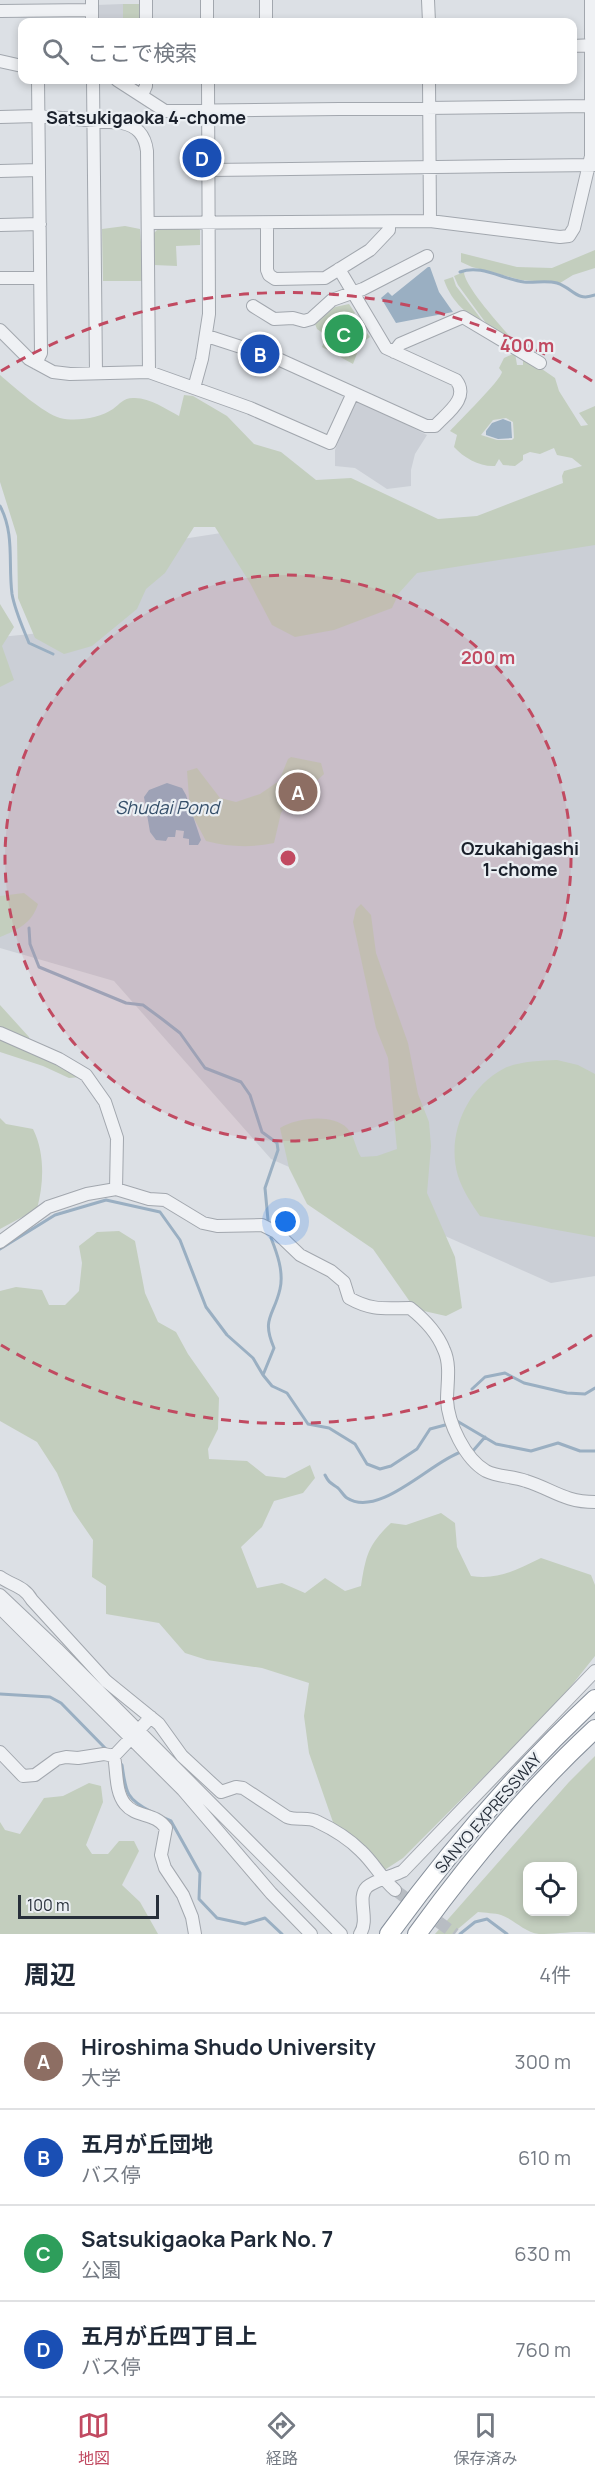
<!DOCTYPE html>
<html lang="ja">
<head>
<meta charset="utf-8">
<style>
  :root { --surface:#fff; --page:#f2f2f3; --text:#1f2937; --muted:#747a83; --line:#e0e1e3; --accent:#c14a61 }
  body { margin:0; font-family:Manrope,"Noto Sans JP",sans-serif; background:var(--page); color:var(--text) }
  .controls { position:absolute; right:18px; bottom:18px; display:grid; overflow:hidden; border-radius:12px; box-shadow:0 3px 9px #0003 }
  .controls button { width:54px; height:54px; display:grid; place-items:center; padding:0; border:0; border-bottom:2px solid var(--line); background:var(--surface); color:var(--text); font:30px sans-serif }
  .scale { position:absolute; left:18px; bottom:15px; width:141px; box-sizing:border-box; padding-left:6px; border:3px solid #272f3a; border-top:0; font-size:16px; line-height:21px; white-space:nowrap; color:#272f3a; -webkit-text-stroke:4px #ebeff3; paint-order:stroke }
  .you { position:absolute; left:286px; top:1222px; width:21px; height:21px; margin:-15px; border:4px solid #fff; border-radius:50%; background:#1a73e8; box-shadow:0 0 0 9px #1a73e833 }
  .badge { display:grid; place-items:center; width:39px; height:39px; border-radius:50%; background:var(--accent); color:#fff; font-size:20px; font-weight:700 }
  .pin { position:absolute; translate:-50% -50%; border:3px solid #fff; box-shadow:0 2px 6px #0006 }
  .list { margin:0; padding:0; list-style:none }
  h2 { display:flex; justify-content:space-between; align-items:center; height:78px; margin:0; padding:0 24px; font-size:26px }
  h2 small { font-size:20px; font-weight:400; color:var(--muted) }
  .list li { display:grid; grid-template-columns:39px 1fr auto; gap:18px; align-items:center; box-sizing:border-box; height:96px; padding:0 24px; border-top:2px solid var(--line) }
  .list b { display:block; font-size:22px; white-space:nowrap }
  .list p { margin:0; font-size:20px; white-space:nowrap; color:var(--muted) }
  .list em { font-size:20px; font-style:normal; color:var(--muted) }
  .icon { flex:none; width:33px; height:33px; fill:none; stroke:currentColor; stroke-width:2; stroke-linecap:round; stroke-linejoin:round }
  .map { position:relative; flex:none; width:595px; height:1934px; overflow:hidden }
  .search { position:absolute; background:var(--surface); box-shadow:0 3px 9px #0003; left:18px; right:18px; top:18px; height:66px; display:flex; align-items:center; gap:15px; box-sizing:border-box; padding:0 21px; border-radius:12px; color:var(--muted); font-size:22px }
  .sheet { height:462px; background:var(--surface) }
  nav { display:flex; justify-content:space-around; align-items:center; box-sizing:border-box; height:84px; border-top:2px solid var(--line); background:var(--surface); font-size:16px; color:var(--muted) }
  nav a { display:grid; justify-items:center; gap:3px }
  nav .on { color:var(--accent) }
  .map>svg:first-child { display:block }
  .built { fill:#cbcfd6 }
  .green { fill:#c3cebe; fill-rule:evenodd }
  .water { fill:#9aafc2 }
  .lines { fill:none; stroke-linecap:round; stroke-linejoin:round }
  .stream { stroke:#9aafc2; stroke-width:3 }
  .minor-tunnel { stroke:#b8bdc3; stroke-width:12; stroke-dasharray:12 6; stroke-linecap:butt }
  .minor-casing { stroke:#a2a7ae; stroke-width:14 }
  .highway-casing { stroke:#858e9a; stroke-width:20 }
  .minor { stroke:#eff1f4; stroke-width:12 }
  .highway { stroke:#fff; stroke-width:18 }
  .ring { fill:none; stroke:#c14a61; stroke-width:3; stroke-dasharray:10 8 }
  .labels { text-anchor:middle; stroke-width:4.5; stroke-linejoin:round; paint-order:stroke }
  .street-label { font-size:16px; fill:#272f3a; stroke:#ebeff3 }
  .neighbourhood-label { font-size:18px; font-weight:bold; fill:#1a202b; stroke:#ebeff3 }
  .water-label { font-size:18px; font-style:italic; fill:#354f6a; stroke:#ebeff3 }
  .centre { fill:#c14a61; stroke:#ebeff3; stroke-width:3 }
  .ring-label { font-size:18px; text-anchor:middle; font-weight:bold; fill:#c14a61; stroke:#ebeff3; stroke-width:4.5; stroke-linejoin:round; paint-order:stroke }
</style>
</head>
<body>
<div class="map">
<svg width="595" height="1934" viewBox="0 0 595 1934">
  <rect width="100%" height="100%" fill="#dce0e5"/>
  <!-- built -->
  <path class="built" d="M123,4V22H96V5Z
    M360,401L427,435L415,454L411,470V486L387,489L355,468L335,466V450L354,403Z
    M234,531L390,573L595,536V1276L551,1283L271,1159L114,981L0,948V637L92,628L163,542Z"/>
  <!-- green -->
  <path class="green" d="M123,4H142V22H123Z
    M125,226L140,229L144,281H103L102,229Z
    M196,227L200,230V245L176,246L177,266L154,265V233L158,229Z
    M595,250V268L573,275L560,283L521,280L472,267L461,262V253L517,267L552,268Z
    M464,272C464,286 504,330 516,343L491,330L458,285L454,276Z
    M453,277L456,286L488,328C468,315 452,303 444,280Z
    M349,304L355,313L352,316L364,335L367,333L370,337L361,343L353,364L322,347L327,336L317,329L315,324L335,307Z
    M515,353L517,365H523V356L555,378L559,391L581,426L588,425L579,413L595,406V545L417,573L399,593L392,608L334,630L295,637L272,625L250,583L215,527H194L165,573L146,589L137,609L92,646L64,654L35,638L18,598L17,536L0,482V375C14,387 43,413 60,418C76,422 100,418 113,409C120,404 123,398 133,398C149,397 166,409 179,416L184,395L193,396L227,416L254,444L281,452L316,480L351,478L438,519L477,516L563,483L562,476L564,471L582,466L572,458L557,455L554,448L540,454L530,452L523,455V460L515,466L503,465L499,459L495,466C480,467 464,458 454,447L457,435L450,431C459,421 501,380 502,372L499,368L504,358ZM506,418L513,422L514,438L512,440H497L481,435L493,420Z
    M0,604L14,627L2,646L14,680L0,687Z
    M291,757L321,763L324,774L307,790L290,799L281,813L274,843C251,848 229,847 206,841L190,811L187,771L197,768L220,798L236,802L260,794L279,781L288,759Z
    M24,893L38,904C32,923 18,930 0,937V896Z
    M361,904L371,915L376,953L408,1043L418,1094L429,1122L431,1146L427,1193L455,1257L462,1308L446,1316L415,1309L373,1249L307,1204L289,1168L280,1128C296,1118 332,1113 347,1128C355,1136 355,1148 361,1157L377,1156L397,1149L388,1058L376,1028L353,922L356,909Z
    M0,1005L29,1037L32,1048L81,1077L69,1078L43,1066L0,1052Z
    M557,1060L578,1065L595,1074V1237L480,1216C471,1203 463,1191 458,1176C446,1136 466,1089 503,1069C519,1061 539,1061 557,1060Z
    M0,1118L6,1124L33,1129C45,1153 44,1183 37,1209L0,1229Z
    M119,1231L135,1241L145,1293L158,1322L176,1332L188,1354L219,1398L218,1429L208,1449L209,1459L247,1461L266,1476L285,1478L310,1465L315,1478L303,1493L274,1501L262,1527L241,1547L257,1588L282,1583L305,1593L325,1578L345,1591L361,1586C366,1555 368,1545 391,1523L406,1525L441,1513L455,1523L457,1547L471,1576C499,1580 516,1570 541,1558L591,1575L595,1585V1656L560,1700L403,1858L383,1871L372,1853L356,1838L334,1825L309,1753L304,1716L309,1683L262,1668L207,1660L185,1653L159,1623L106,1614V1586L92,1577L93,1540L73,1511L57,1473L37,1442L0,1421V1291L16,1287L42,1290L49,1305H65L79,1291L82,1263L79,1246L97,1232Z
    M595,1756V1933C580,1930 557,1934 539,1934C524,1932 515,1920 501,1915C495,1913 485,1913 478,1912L452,1934H435L569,1782ZM528,1866H572V1912H528Z
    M89,1783L101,1786L103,1802L86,1845L92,1854H108L119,1841H134L139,1851L122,1885L140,1902L158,1934H0V1822L5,1830L20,1834L44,1798L63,1796Z"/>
  <!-- water -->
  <path class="water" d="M428,267H430L439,292L453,312L396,323L381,298L388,292L392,296Z
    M503,419L511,422L512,438L498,439L486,435V431L492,423Z
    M167,783L182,788L186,795L201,840L198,845H189V839L183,838L184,831L176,830L175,837H168L166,841L156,840L150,832L144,797L149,790Z"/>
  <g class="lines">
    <!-- stream -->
    <path class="stream" d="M460,272C481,264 502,279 524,282C535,283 546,280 557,283C573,288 576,302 595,295
      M0,506C15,534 8,564 12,594C15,611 23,628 29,643L53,654
      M29,928L30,944L39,967L126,1003L143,1005L162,1019L180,1033L205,1068L241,1082L250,1095L262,1132L277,1143L278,1150L265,1188L268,1220
      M271,1238C277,1253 284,1272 280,1289C274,1316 261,1318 274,1348L263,1375L272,1386L287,1393L308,1424L329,1428L355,1444L367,1464L380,1469L391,1466L417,1449L430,1429L449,1424
      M0,1249L55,1215L106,1200L160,1212L180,1240L206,1307L227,1335L253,1358L263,1375
      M472,1389L485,1377L505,1373L524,1383L567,1393L585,1394L595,1388
      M457,1421L496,1444L531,1451L558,1443L580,1451H595
      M472,1452L485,1437
      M325,1475C329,1483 331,1483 338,1488C341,1491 344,1496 347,1498C379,1519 432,1461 461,1452
      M0,1694L50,1697L61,1703L106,1749
      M119,1762L122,1765C126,1791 125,1798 150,1811
      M164,1818L171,1821L200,1873L199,1899L217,1918L245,1924L265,1918L282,1934
      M460,1934L475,1922L487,1919L507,1934"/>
    <!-- minor-tunnel -->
    <path class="minor-tunnel" d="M395,1890L455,1934"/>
    <defs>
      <path id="minor" d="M92,0V22
        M146,0V22
        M207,0V22
        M428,0L429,22
        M591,0V38
        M0,11L92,10
        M266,22V0
        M572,46L595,45
        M0,61L22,66
        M93,80L96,373
        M117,80L165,111L591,106
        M429,80L430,221
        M142,95L146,86V80
        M0,117L38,116L122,123C137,126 145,135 147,151L149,372
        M208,170L595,165
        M0,171L39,170
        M148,223L430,221L560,237L569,236L574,228L591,156V45
        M267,223V270L269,275L275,279L325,278L370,250L389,230V222
        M0,225L40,224
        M0,278H40
        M253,306L274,319L293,318L304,321L311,319L332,300L363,289L427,256
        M0,330L29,359L53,372L70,374L149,372L250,408L330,443L353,393
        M207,336L278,359L426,426H435C447,413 470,398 456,380L386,348L339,269
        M394,352L400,344L463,317L540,363
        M36,363L41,353L38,80
        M194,388L202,359L209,314L208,80
        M0,1033L59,1059L86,1075L105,1102L117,1138L116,1189L149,1199L165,1200L203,1223L217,1226L262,1225L276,1232L300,1255L331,1271L344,1282L349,1298C372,1311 385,1308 410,1308C424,1319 437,1332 444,1350C451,1365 447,1384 447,1400C448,1423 465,1459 486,1471C498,1477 512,1476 526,1481C552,1489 564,1502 595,1502
        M0,1242L48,1207L87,1194L116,1189
        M0,1577C13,1586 24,1586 32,1600L106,1681L159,1724L182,1756L221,1792L236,1787L243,1788L287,1817C297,1821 308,1816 318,1822C333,1829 349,1839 361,1851C374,1863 381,1878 395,1890
        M0,1595L57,1649L341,1934
        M0,1608L183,1790L271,1893L311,1934
        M0,1752L23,1776L35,1775L57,1759L66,1757L78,1758L104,1754L114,1756C117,1771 115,1792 125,1804C136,1818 155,1812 166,1828L161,1855L165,1868L183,1895L192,1917L195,1934
        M114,1756L151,1717
        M360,1934C370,1919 356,1898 367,1887C375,1880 393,1876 403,1871L595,1671"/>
      <path id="highway" d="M389,1934C450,1850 519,1770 595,1699
        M417,1934C470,1861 529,1790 595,1729"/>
    </defs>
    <!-- minor casing -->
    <use href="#minor" class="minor-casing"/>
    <!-- highway casing -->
    <use href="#highway" class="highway-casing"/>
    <!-- minor -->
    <use href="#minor" class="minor"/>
    <!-- highway -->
    <use href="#highway" class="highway"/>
  </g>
  <!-- distance rings -->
  <circle cx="288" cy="858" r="283" fill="#c14a61" fill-opacity=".12"/>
  <g class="ring">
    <circle cx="288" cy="858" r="283"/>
    <path d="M592 1335A565 565 0 0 1 1 1345M1 371A565 565 0 0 1 592 381"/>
  </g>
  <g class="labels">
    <!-- street labels -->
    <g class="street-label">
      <text transform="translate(488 1813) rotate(-49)" y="6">SANYO EXPRESSWAY</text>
    </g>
    <!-- neighbourhood labels -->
    <g class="neighbourhood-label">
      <text x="146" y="124">Satsukigaoka 4-chome</text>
      <text x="520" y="855">Ozukahigashi<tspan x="520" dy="21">1-chome</tspan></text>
    </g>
    <!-- water labels -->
    <g class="water-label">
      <text x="167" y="814">Shudai Pond</text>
    </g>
  </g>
  <circle cx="288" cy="858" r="9" class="centre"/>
  <g class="ring-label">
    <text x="527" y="352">400 m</text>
    <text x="488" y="664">200 m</text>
  </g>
</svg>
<div class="controls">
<button><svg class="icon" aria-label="locate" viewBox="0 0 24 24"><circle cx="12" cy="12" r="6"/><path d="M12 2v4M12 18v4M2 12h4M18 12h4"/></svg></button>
</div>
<div class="scale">100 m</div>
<div class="you"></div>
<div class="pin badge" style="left:298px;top:792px;background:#8d6e63">A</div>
<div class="pin badge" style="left:260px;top:354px;background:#1a4fb4">B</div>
<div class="pin badge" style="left:344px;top:334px;background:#2e9e5b">C</div>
<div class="pin badge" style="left:202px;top:158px;background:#1a4fb4">D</div>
<div class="search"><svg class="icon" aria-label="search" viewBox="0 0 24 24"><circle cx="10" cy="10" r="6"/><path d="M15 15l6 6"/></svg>ここで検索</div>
</div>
<section class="sheet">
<h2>周辺<small>4件</small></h2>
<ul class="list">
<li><span class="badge" style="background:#8d6e63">A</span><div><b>Hiroshima Shudo University</b><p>大学</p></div><em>300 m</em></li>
<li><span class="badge" style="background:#1a4fb4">B</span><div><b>五月が丘団地</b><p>バス停</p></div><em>610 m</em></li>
<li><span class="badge" style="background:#2e9e5b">C</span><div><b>Satsukigaoka Park No. 7</b><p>公園</p></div><em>630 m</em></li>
<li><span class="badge" style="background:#1a4fb4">D</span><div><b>五月が丘四丁目上</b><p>バス停</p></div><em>760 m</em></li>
</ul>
</section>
<nav>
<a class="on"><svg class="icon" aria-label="map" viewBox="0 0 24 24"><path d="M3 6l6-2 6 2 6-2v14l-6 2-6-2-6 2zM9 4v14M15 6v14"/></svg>地図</a>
<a><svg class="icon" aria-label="directions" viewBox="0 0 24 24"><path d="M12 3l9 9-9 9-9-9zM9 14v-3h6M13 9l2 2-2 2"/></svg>経路</a>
<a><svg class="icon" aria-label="saved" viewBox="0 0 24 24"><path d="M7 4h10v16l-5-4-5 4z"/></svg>保存済み</a>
</nav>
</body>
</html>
